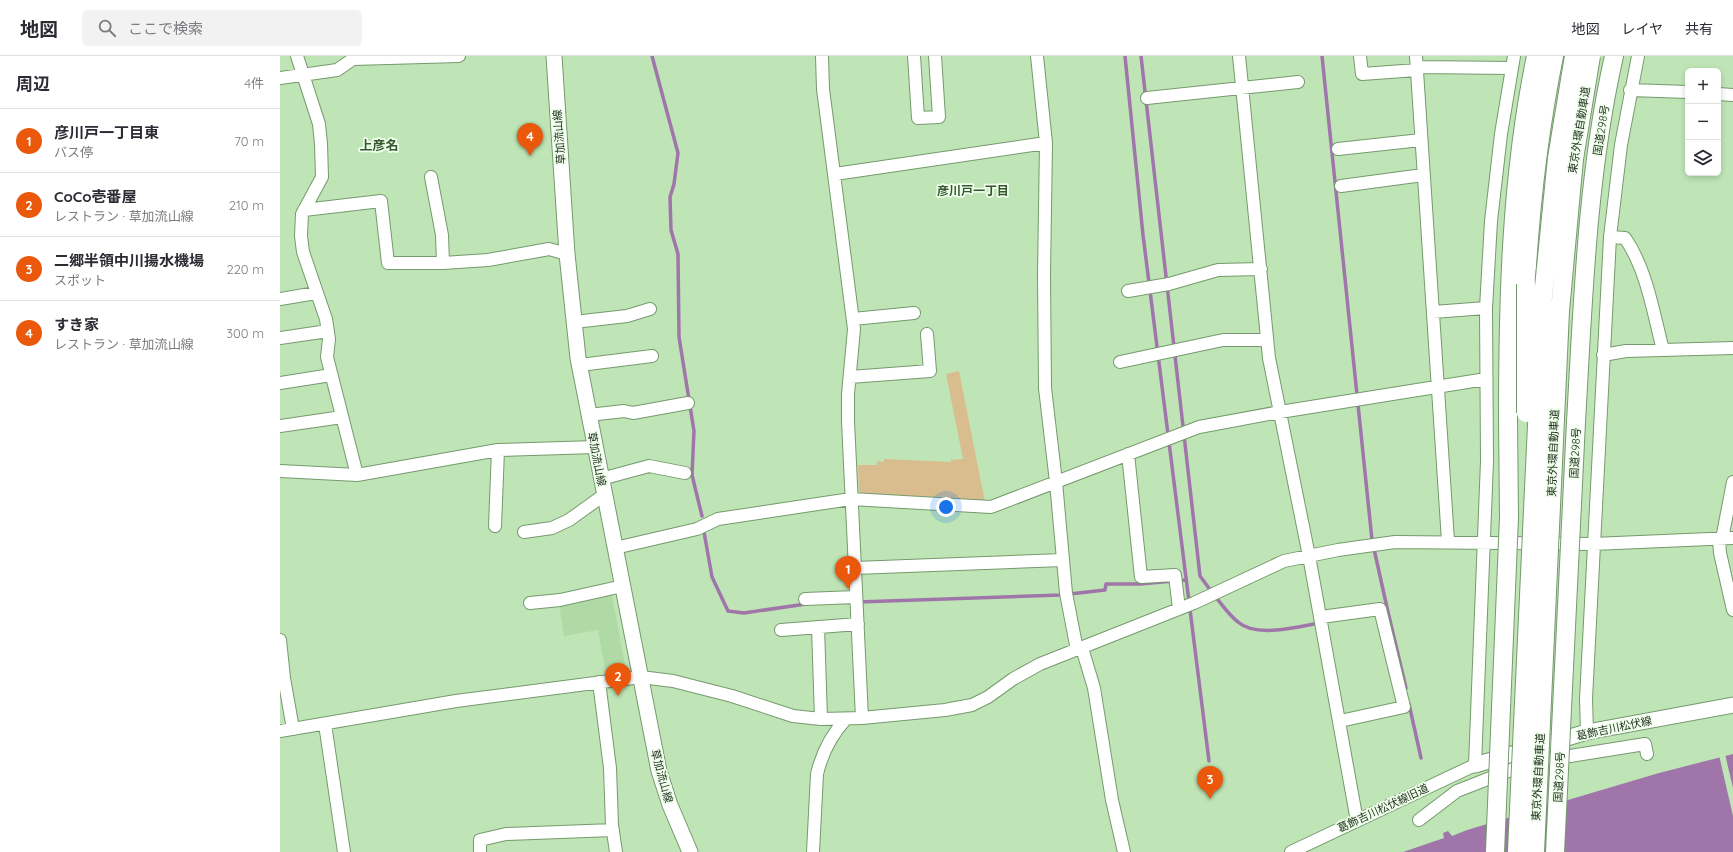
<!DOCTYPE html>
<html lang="ja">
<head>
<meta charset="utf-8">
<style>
  :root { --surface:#fff; --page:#f2f2f3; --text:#2b2b33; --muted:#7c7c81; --line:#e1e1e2; --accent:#ea580c }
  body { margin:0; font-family:Quicksand,"Noto Sans JP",sans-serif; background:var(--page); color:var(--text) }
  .controls { position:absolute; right:12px; top:12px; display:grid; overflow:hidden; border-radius:6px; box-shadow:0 2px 6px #0003 }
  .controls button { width:36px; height:36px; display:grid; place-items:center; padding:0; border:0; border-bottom:1px solid var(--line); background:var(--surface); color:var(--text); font:20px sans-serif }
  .you { position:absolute; left:666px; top:451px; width:14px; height:14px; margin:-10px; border:3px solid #fff; border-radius:50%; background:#1a73e8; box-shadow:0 0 0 6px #1a73e833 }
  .badge { display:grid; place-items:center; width:26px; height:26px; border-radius:50%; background:var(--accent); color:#fff; font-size:13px; font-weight:700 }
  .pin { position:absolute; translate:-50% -33px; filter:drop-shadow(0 1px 2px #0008) }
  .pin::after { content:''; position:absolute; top:21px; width:14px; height:12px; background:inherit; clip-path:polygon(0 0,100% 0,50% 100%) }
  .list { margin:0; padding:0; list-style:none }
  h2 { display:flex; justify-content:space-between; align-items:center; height:52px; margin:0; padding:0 16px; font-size:17px }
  h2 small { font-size:13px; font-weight:400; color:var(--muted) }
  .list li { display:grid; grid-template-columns:26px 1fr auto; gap:12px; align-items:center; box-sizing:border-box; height:64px; padding:0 16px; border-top:1px solid var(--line) }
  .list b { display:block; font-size:15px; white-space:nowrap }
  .list p { margin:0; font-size:13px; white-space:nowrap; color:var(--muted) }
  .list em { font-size:13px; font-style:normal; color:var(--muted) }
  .icon { flex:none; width:22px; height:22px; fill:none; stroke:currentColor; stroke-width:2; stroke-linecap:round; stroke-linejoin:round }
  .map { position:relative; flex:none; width:1453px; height:796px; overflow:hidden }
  header { display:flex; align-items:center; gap:24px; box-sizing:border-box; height:56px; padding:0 20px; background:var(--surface); border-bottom:1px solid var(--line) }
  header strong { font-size:19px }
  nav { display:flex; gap:22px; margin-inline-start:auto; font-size:14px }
  .search { width:280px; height:36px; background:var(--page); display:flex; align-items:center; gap:10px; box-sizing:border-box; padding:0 14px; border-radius:6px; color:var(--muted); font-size:15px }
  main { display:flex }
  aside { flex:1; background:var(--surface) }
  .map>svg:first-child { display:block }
  .built { fill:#afdaa5 }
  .green { fill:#d9bd8e }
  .water { fill:#a075aa }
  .pier { fill:#bfe5b6 }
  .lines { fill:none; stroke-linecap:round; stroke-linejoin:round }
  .stream { stroke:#a075aa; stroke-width:3.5 }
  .minor-casing { stroke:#759a6d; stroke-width:14 }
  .major-casing { stroke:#759a6d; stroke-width:17 }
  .highway-casing { stroke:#759a6d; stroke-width:20 }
  .minor { stroke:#fff; stroke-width:12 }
  .major { stroke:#fff; stroke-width:15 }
  .highway { stroke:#fff; stroke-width:18 }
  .highway-bridge-casing { stroke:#759a6d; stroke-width:20; stroke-linecap:butt }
  .highway-bridge { stroke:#fff; stroke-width:18 }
  .labels { text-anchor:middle; stroke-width:3.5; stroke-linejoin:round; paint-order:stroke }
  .street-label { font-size:11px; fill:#233220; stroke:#efffec }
  .neighbourhood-label { font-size:12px; font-weight:bold; fill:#36582e; stroke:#efffec }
  .quarter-label { font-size:13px; font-weight:bold; fill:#36582e; stroke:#efffec }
</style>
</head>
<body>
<header>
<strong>地図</strong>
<div class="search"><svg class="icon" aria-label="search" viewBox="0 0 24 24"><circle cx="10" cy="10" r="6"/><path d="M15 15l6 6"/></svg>ここで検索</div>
<nav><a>地図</a><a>レイヤ</a><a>共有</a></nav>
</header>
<main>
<aside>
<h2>周辺<small>4件</small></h2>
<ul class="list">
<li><span class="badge">1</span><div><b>彦川戸一丁目東</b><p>バス停</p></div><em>70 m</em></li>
<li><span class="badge">2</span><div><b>CoCo壱番屋</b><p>レストラン · 草加流山線</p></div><em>210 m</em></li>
<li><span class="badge">3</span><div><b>二郷半領中川揚水機場</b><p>スポット</p></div><em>220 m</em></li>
<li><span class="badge">4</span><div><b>すき家</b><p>レストラン · 草加流山線</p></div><em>300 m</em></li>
</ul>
</aside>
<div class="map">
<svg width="1453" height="796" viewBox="0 0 1453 796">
  <rect width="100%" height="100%" fill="#bfe5b6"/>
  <!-- built -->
  <path class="built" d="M332,539L346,615L326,619L318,574L284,580L279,549Z"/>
  <!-- green -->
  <path class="green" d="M679,315L705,446L583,439L579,435L578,409H597V405L604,406V403L671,406V404L683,403L666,318Z"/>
  <!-- water -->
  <path class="water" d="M1453,698V796H1123L1164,782L1163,777L1168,775L1172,780L1187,774L1379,717Z"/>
  <!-- pier -->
  <path class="pier" d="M1445,698L1453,732V760L1439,699Z"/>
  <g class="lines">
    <!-- stream -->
    <path class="stream" d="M372,0L398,97L394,128L390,141L391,174L398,198L399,281L414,375L412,419L422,460
      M845,0L863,179L929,705
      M861,0L920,520L931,535
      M1042,0L1092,484L1108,556
      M424,476L432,521L448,555L464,557L526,548
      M935,540C942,549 949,559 958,566C976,582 1018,571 1039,567
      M578,546L781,539L825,534L826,528H860L905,524
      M1103,557L1108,556L1126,632
      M1129,648L1141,702"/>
    <defs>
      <path id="minor" d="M17,0L39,68L41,88L42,121L22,158L21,180L23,196L46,263L49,283L47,301L77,419
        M542,0L543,33L574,273L568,338V365L582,662
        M634,0L638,62L659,61L655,0
        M757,0L766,87L764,219L765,332L776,426L786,537L797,594
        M959,0L989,302L1029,500L1077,765
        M1080,0L1082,18L1137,14
        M1136,0L1168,485
        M1137,11L1232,12
        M0,22L57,14L73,3L179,0
        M1350,34L1408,36
        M1438,38L1453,39
        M867,42L1018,26
        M1058,93L1141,84
        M555,118L766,87
        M151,121L162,179L163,207
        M1061,130L1143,119
        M24,154L101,145L108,207H163L208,204L269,193L287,198
        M1330,181L1345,182C1367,214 1373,256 1383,294
        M848,235L889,228L938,214L981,213
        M0,243L36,237
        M1153,256L1206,252
        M573,263L634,257
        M294,266L347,260L370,253
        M0,282L48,275
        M1323,299L1346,295L1453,292
        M840,306L943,284H987
        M300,309L372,300
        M570,321L650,315L647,278
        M0,327L51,319
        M309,359L344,355L353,357L408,347
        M0,370L62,361
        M848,398L861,521L895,519L899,553
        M0,415L77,419L218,394L315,391
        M321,423L369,410L405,417
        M215,470L218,394
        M244,476L272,472L289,464L324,439
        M1439,483L1440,497L1453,554
        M1442,483L1453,426
        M335,492L417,473L438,463L571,443L711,451L919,371L1000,356L1206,323
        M575,512L783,504
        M525,543L576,541
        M250,547L280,544L343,530
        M1041,561L1100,553L1124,651L1060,665
        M538,571L541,663
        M501,574L578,568
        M0,584L4,622L13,673
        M802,592L814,632L832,744L844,796
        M319,626L330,712L332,769L336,796
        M45,668L64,796
        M0,675L176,645L361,621L393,625L452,640L513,660L541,663L582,662L665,654L692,649L708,641L733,623L760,608L914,547L1004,505L1058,494L1115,486L1313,488L1453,482
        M1307,676L1306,643L1330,181L1341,89L1358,0
        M1253,706L1365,688L1367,698
        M1139,764L1177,735L1246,708
        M200,796V784L226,778L333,774
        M533,796L537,718C542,697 551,679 566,663
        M1011,796L1195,709L1207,405L1206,252L1211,165L1221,78L1234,0"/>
      <path id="major" d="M274,0L287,198L298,302L379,715L390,749L410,796
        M1195,709L1307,676L1453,649"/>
      <path id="highway" d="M1246,228C1250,152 1259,75 1274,0
        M1228,363C1228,241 1231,120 1256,0
        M1296,366C1303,244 1307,119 1334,0"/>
    </defs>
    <!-- minor casing -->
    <use href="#minor" class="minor-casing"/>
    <!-- major casing -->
    <use href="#major" class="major-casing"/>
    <!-- highway casing -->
    <use href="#highway" class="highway-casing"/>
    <!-- minor -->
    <use href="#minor" class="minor"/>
    <!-- major -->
    <use href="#major" class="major"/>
    <!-- highway -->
    <use href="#highway" class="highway"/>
    <defs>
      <path id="highway-bridge" d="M1246,228V357
        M1215,796L1229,461L1228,363
        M1237,796L1263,241L1277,102L1294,0
        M1255,796L1280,255L1294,103L1311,0
        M1275,796L1296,366"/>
    </defs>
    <!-- highway-bridge casing -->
    <use href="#highway-bridge" class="highway-bridge-casing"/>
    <!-- highway-bridge -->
    <use href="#highway-bridge" class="highway-bridge"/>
  </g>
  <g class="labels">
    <!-- street labels -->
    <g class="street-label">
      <text transform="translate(1299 74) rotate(-81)" y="4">東京外環自動車道</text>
      <text transform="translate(1321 74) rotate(-81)" y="4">国道298号</text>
      <text transform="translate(279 81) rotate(-94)" y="4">草加流山線</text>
      <text transform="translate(1273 397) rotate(-88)" y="4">東京外環自動車道</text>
      <text transform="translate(1295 397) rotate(-87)" y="4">国道298号</text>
      <text transform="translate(317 403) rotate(79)" y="4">草加流山線</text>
      <text transform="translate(1334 672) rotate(-12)" y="4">葛飾吉川松伏線</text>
      <text transform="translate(382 720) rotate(75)" y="4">草加流山線</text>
      <text transform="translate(1258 721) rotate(-87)" y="4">東京外環自動車道</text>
      <text transform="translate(1279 721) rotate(-87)" y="4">国道298号</text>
      <text transform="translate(1103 752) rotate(-25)" y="4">葛飾吉川松伏線旧道</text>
    </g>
    <!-- neighbourhood labels -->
    <g class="neighbourhood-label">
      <text x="693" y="139">彦川戸一丁目</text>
    </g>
    <!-- quarter labels -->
    <g class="quarter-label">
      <text x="99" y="94">上彦名</text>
    </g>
  </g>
</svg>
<div class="controls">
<button>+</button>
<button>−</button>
<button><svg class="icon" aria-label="layers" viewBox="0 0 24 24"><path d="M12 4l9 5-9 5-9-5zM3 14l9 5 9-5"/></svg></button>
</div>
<div class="you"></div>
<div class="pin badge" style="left:568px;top:533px">1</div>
<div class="pin badge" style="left:338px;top:640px">2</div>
<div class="pin badge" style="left:930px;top:743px">3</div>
<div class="pin badge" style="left:250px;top:100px">4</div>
</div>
</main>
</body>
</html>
